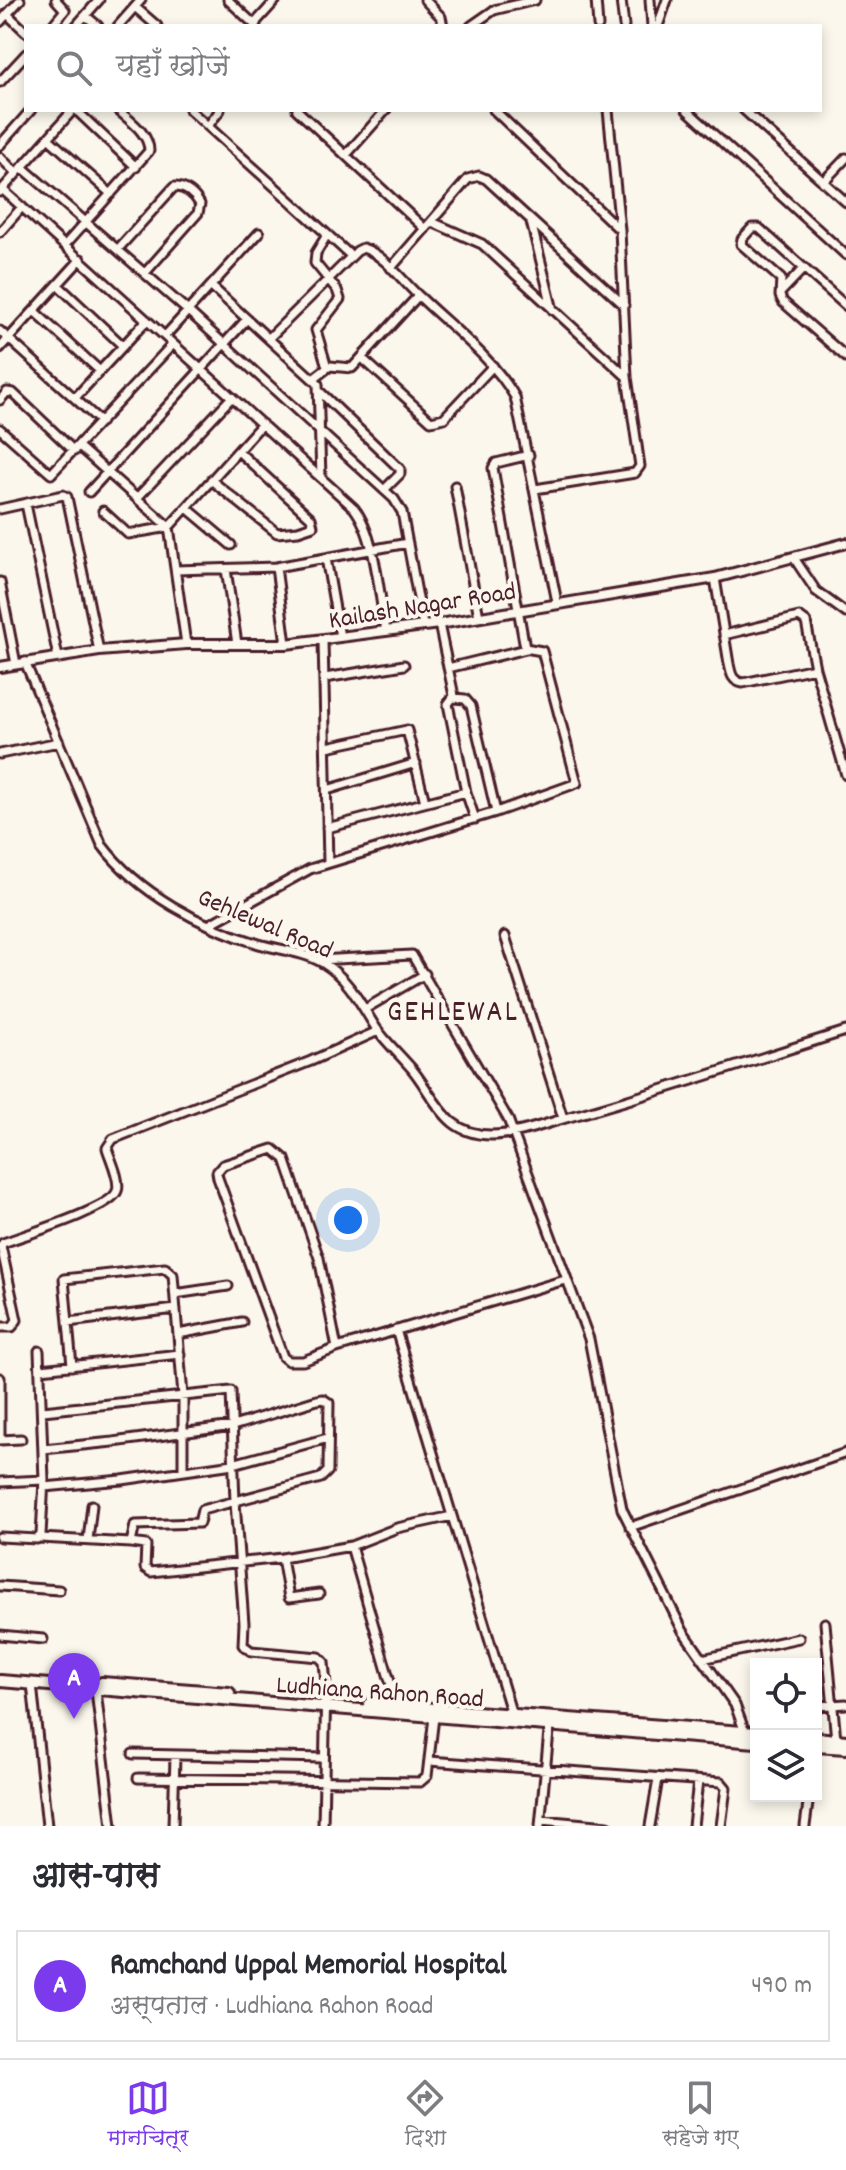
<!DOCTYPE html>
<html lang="hi">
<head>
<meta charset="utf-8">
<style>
  :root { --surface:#fff; --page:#f7f7f7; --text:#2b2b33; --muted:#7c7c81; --line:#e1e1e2; --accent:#7c3aed }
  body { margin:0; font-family:Dekko,"Playpen Sans Deva",sans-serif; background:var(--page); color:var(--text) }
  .controls { position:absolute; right:24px; bottom:24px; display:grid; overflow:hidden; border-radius:0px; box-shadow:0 4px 12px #0003 }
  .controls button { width:72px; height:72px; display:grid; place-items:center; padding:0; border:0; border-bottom:2px solid var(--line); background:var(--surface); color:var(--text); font:40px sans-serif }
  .you { position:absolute; left:348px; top:1220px; width:28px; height:28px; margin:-20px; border:6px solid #fff; border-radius:50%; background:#1a73e8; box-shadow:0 0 0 12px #1a73e833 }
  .badge { display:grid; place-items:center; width:52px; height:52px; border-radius:50%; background:var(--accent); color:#fff; font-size:26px; font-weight:700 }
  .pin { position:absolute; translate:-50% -66px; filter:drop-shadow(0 2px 4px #0008) }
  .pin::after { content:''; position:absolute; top:42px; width:28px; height:24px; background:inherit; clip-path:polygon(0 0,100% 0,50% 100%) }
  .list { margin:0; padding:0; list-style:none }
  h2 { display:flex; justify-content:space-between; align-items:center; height:104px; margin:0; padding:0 32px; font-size:34px }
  h2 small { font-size:26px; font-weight:400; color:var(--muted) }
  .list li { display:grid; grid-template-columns:52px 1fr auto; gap:24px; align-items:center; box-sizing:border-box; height:112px; margin:0 16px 16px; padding:0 16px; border:2px solid var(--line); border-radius:0px }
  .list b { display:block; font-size:30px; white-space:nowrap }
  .list p { margin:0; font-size:26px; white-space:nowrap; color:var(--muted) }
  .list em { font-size:26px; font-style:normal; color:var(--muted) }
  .icon { flex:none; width:44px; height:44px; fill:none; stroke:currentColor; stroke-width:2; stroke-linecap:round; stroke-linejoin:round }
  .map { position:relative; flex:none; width:846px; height:1826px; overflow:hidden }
  .search { position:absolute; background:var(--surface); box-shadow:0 4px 12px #0003; left:24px; right:24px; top:24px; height:88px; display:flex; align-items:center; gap:20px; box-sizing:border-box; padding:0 28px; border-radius:0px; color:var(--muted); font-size:30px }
  .sheet { height:232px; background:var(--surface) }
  nav { display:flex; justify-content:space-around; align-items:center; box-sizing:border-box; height:112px; border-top:2px solid var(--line); background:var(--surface); font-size:22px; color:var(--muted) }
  nav a { display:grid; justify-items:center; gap:4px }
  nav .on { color:var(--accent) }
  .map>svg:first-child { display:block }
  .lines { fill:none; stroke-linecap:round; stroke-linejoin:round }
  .minor-casing { stroke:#4a1f2b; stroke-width:13 }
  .tertiary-casing { stroke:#4a1f2b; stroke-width:14 }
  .primary-casing { stroke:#4a1f2b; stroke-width:16 }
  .minor { stroke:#fbf7ec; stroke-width:7 }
  .tertiary { stroke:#fbf7ec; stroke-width:8 }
  .primary { stroke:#fbf7ec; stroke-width:10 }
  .labels { text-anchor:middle; stroke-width:8; stroke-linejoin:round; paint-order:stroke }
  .street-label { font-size:26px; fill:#4a1f2b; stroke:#fbf7ec }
  .quarter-label { font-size:30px; letter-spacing:2px; fill:#4a1f2b; stroke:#fbf7ec }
</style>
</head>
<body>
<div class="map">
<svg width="846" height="1826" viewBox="0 0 846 1826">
  <rect width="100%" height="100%" fill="#fbf7ec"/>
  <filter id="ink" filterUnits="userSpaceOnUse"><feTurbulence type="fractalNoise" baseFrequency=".0125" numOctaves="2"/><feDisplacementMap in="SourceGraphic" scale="16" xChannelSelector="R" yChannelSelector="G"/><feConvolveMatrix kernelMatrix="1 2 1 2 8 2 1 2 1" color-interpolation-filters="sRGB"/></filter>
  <g filter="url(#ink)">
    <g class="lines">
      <defs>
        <path id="minor" d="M228,0L255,25
          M425,0L441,17L443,26
          M596,0L598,26
          M621,0L624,26
          M650,0L652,26
          M135,7L157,26
          M7,14L26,32
          M86,16L98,26
          M0,22L20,0
          M52,26L65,10L56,0
          M76,26L99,0
          M118,26L141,0
          M255,26L257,21L276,0
          M471,26L494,10L535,0
          M658,26L667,0
          M0,82L26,54
          M76,110L136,167
          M190,110L350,255
          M297,110L425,229
          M494,110L620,230
          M687,110L846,255
          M744,110L846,202
          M208,126L220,110
          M48,138L111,194
          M0,145L31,110
          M346,155L386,110
          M0,157L16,173
          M22,167L188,311L394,499L402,512L423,625
          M823,182L846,158
          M2,189L354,508C376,536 379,596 386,631
          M0,192L73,110
          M432,222L482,244L627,377
          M531,222L553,310
          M0,232L22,207
          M65,245L149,151C149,133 130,121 118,110
          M118,249L174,187C185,186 195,195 200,204L198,213L145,273
          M391,268L468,179L479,176L486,179L624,305
          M58,285L123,346
          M211,286L318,384L321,477
          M781,292L804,268
          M846,306L759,228H752L742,239L741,244L781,279L780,296L783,302L846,357
          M34,311L100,371
          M0,331L101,422
          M165,336L259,233
          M269,338L357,251L363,248C385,255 403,282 420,297C453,329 492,357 515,397L557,602
          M0,348L81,259
          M362,358L431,421L444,418L493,366
          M327,367L316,330L340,299L337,290L315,263L316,253L327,235
          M313,379L330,366L352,368L418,296
          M319,391L400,469V474L384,490
          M75,398L147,320
          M0,400L7,392L13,393L74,451
          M0,429L51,474L173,344
          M78,446L169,527L186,644
          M211,480L277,533L298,531L313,526L311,518L238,451
          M455,486L479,617
          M535,489L635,473L640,466L627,377L620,230L608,110
          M89,492L247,319
          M137,498L232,397
          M26,504L58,657
          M187,508L231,545
          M0,509L63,495L67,497L99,651
          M103,511L128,534L169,527L262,424
          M326,558L340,637
          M794,558L816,591L846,613
          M276,567L286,644
          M226,569L237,644
          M176,570L276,567L408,543
          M715,578L729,664C731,674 732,681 743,683L815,668
          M0,582L16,664
          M439,624L454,696L448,704L466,792L475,819
          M724,635L799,617L806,622L815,668L846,775
          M323,640L328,863
          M25,662L102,845C138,893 202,927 259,944C280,950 304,952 323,963C349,979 360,1003 376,1028C386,1042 400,1055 412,1069C426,1086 435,1107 452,1122C463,1131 477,1135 491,1135C520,1135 552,1121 580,1114C669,1089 757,1059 846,1031
          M448,668L526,649
          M325,678L404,665
          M454,698L465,699L471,706L496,812
          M327,747L407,730L425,802
          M0,754L59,742
          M327,790L416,763
          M327,828L466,792
          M210,924L310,869L496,812L577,783L542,651L525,648L493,468L496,463L529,455
          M505,936L563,1118
          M318,960L412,955L508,1119L589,1339L622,1509L683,1631L735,1705L746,1735
          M365,1009L425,974
          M175,1294L228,1286
          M68,1322L176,1309
          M0,1327H12L17,1320L1,1246L3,1243C24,1235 111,1209 117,1191C121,1180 110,1159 107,1148L113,1139L311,1061L378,1031
          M396,1330L512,1715
          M178,1334L242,1322
          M337,1348L303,1361H288L283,1357L218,1178L217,1172L223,1165L273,1149L285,1159L319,1258L337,1348L565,1280
          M72,1366L64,1279L165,1268L173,1275L183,1396V1471
          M41,1369L180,1354
          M0,1378V1440
          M43,1411L231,1391L235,1502L244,1623L243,1645L251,1651L319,1657L324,1662L326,1685L323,1826
          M0,1440L21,1439
          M0,1482L44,1480
          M44,1487L122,1480L233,1464L328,1438
          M630,1527L846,1453
          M0,1537L37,1539L41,1535L44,1480L39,1351
          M40,1538L131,1543L135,1525L199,1523L202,1510L321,1478L328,1471L329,1403L323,1399L317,1400L233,1426L113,1442L43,1449
          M88,1540L92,1505
          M131,1543L146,1545L145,1568L151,1572L282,1558L351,1546
          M282,1558L289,1598L319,1594
          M0,1586L59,1590
          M825,1623L836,1740
          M0,1635L43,1639
          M702,1659L799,1638
          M95,1682L112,1826
          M32,1684L47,1826
          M397,1706L351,1546L397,1528L452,1516
          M816,1706L846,1704
          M133,1754L324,1758
          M429,1761L721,1782L726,1788L721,1826
          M138,1778L420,1782L427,1776L434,1717
          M541,1820L608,1826
          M173,1826L175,1756
          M540,1826L550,1721
          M650,1826L658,1779
          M693,1826L698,1781
          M805,1826L809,1796"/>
        <path id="tertiary" d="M0,667L99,651L186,644H286L439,624L715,578L846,543"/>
        <path id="primary" d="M0,1681L756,1742
          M102,1683L229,1693
          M369,1704L756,1733
          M816,1738L846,1741
          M816,1746L846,1748"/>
      </defs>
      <!-- minor casing -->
      <use href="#minor" class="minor-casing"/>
      <!-- tertiary casing -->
      <use href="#tertiary" class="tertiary-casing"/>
      <!-- primary casing -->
      <use href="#primary" class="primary-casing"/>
      <!-- minor -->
      <use href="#minor" class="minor"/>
      <!-- tertiary -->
      <use href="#tertiary" class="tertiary"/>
      <!-- primary -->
      <use href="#primary" class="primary"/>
    </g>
  </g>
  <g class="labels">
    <!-- street labels -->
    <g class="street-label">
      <text transform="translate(422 604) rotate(-9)" y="9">Kailash Nagar Road</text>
      <text transform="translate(266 922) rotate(23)" y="9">Gehlewal Road</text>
      <text transform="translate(380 1690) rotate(4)" y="9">Ludhiana Rahon Road</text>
    </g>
    <!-- quarter labels -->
    <g class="quarter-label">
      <text x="453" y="1020">GEHLEWAL</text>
    </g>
  </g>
</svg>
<div class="controls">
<button><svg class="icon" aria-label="locate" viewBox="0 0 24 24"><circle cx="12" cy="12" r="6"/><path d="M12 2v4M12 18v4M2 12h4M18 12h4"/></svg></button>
<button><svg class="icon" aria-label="layers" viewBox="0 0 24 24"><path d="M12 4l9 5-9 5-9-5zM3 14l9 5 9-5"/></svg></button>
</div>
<div class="you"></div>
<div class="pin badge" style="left:74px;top:1719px">A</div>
<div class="search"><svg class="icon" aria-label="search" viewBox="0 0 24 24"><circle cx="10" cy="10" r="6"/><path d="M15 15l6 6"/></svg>यहाँ खोजें</div>
</div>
<section class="sheet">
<h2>आस-पास<small></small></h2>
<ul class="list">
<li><span class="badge">A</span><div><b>Ramchand Uppal Memorial Hospital</b><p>अस्पताल · Ludhiana Rahon Road</p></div><em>490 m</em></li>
</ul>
</section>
<nav>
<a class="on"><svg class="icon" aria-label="map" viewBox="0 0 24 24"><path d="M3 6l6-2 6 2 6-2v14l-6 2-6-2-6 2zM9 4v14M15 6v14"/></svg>मानचित्र</a>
<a><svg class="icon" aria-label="directions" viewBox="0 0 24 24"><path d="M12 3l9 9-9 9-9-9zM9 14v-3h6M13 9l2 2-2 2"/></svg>दिशा</a>
<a><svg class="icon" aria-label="saved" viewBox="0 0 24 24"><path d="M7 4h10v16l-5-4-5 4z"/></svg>सहेजे गए</a>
</nav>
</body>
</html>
